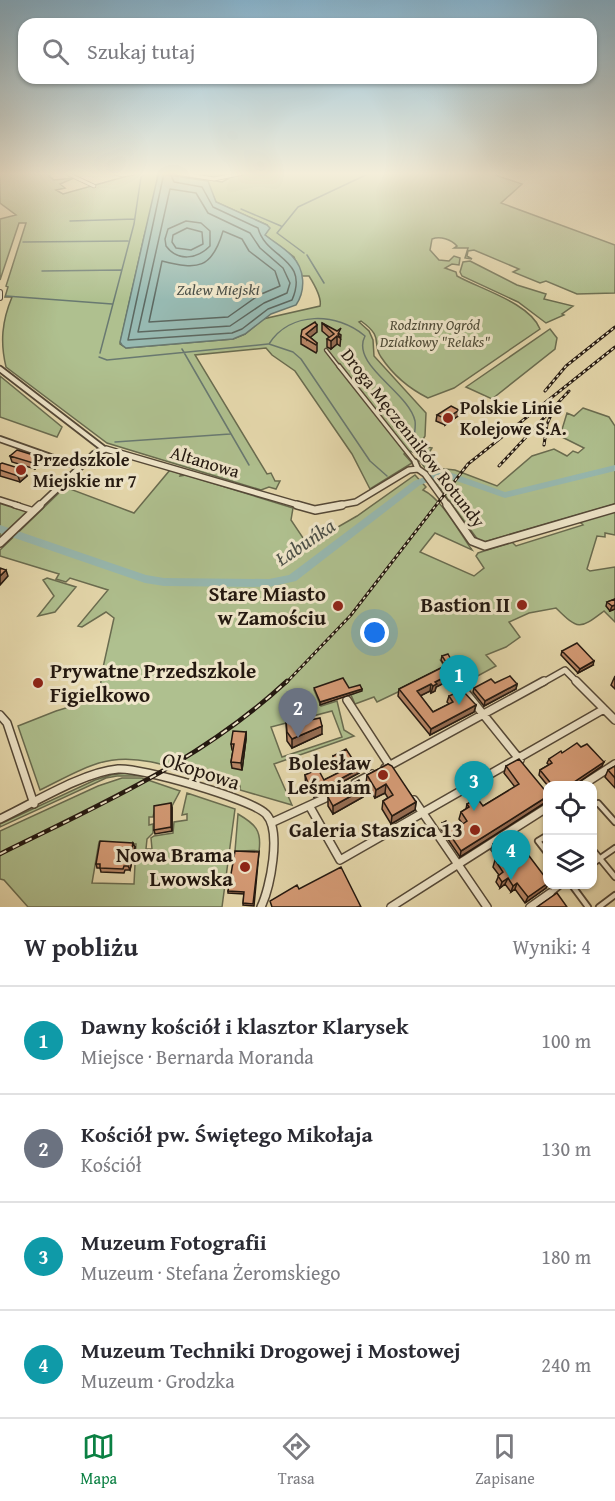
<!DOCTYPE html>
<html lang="pl">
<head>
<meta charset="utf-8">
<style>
  :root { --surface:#fff; --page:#f7f7f7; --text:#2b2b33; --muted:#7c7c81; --line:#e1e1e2; --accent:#0b8043 }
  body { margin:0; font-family:"Gentium Book Plus",serif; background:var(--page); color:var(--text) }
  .controls { position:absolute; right:18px; bottom:18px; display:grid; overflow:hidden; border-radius:12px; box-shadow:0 2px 4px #0004 }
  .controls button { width:54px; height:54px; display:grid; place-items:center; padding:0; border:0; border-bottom:2px solid var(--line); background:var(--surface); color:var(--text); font:30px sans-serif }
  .you { position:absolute; left:375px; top:633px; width:21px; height:21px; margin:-15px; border:4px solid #fff; border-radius:50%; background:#1a73e8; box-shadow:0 0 0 9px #1a73e833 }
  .badge { display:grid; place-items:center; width:39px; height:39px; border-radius:50%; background:var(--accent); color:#fff; font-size:20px; font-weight:700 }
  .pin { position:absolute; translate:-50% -50px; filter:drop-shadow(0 2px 3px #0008) }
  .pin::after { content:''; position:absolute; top:32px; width:21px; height:18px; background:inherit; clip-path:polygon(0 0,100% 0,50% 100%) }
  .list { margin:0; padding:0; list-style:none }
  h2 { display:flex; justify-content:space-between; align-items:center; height:78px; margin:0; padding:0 24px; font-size:26px }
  h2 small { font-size:20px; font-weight:400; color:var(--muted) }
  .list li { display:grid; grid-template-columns:39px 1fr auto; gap:18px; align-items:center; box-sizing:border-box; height:108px; padding:0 24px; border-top:2px solid var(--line) }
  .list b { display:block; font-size:22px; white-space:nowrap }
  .list p { margin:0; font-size:20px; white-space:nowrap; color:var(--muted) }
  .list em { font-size:20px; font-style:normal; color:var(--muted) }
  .icon { flex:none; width:33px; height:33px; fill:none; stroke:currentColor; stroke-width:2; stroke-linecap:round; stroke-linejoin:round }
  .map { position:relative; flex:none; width:615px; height:907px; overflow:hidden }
  .search { position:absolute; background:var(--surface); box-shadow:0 2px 4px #0004; left:18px; right:18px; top:18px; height:66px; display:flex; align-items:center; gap:15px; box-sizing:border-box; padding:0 21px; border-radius:18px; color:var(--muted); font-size:22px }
  .sheet { height:510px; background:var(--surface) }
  nav { display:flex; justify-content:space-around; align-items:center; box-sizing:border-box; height:84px; border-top:2px solid var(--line); background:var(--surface); font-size:16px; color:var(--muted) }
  nav a { display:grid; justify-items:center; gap:3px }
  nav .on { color:var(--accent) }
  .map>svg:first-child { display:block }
  .green { fill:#afc08f; stroke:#696c50; stroke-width:1.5; fill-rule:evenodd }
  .water { fill:#97b9b1; stroke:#697971; stroke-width:1.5 }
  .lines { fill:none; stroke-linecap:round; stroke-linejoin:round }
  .shore { stroke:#5d6860; stroke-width:1.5 }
  .stream { stroke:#697971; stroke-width:1.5 }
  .river { fill:#97b9b1; fill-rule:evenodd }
  .pedestrian-far2-casing { stroke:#544837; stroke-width:4.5 }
  .pedestrian-far1-casing { stroke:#544837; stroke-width:6 }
  .pedestrian-casing { stroke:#544837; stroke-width:8 }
  .minor-far4-casing { stroke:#544837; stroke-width:4.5 }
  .minor-far3-casing { stroke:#544837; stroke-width:6 }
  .minor-far2-casing { stroke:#544837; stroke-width:8 }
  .minor-far1-casing { stroke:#544837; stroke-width:8 }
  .minor-casing { stroke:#544837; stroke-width:10 }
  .tertiary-far1-casing { stroke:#544837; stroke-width:8 }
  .tertiary-casing { stroke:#544837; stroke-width:10 }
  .pedestrian-far2 { stroke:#efe6ca; stroke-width:2 }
  .pedestrian-far1 { stroke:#efe6ca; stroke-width:3 }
  .pedestrian { stroke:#efe6ca; stroke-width:4.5 }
  .minor-far4 { stroke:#efe6ca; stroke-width:3 }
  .minor-far3 { stroke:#efe6ca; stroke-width:4 }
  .minor-far2 { stroke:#efe6ca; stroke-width:4.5 }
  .minor-far1 { stroke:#efe6ca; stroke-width:5 }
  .minor { stroke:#efe6ca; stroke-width:7 }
  .tertiary-far1 { stroke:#efe6ca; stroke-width:5 }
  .tertiary { stroke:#efe6ca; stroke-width:7 }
  .rail-far1-casing { stroke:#231810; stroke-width:3 }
  .rail-casing { stroke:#231810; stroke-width:4.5 }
  .rail-far1 { stroke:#efe6ca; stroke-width:1.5; stroke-dasharray:3; stroke-linecap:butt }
  .rail { stroke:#efe6ca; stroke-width:2; stroke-dasharray:7; stroke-linecap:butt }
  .wall { fill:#b88666; stroke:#231810; stroke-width:1.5 }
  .shaded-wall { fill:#966d53; stroke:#231810; stroke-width:1.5 }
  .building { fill:#d69c77; stroke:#231810; stroke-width:1.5 }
  .poi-dot { fill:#8f2418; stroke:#efe6ca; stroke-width:2 }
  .labels { text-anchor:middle; stroke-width:6; stroke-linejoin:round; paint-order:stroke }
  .far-park-label { font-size:15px; font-style:italic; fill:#4d4a36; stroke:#efe6ca }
  .far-water-label { font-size:16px; font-style:italic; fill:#4c5048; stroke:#efe6ca }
  .poi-label { font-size:18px; font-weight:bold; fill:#231810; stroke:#efe6ca; text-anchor:start }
  .street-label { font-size:18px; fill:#231810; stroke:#efe6ca }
  .water-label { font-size:20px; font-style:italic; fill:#4c5048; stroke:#efe6ca }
  .near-poi-label { font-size:21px; font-weight:bold; fill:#231810; stroke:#efe6ca; text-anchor:end }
  .near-street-label { font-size:21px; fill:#231810; stroke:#efe6ca }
</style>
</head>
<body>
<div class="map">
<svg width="615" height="907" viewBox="0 0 615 907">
  <rect width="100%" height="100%" fill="#e6d9ad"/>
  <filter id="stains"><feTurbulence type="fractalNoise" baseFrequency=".00333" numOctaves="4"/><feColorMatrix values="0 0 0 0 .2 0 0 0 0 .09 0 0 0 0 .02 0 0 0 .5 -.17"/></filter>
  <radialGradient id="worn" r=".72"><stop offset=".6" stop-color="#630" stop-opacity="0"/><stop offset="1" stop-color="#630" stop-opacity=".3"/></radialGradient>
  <!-- green -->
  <path class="green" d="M16,173H53L49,176L54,180L74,178L60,184L65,188L56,190L63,194L138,173H169L222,182L228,179L180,173H489L522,184L501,203L615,245V293L577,294L546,281L540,283L513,272L519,269L474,250L468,251L467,256L472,259L465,258L468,248H454L457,246C451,239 440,236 432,239L430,250L439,260L449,261L454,256L460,258L459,265L452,264L445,268L456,272L457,276C480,289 530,303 540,329L454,388L428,398C410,389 393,375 381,357C371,342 385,338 361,321L359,322L369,331L373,340L374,356L426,413L425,436L415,453L410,451L404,454L412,463L370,489L352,454L295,371L272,355L266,348L195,355L267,474L271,473L275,481H280L276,489L269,487L261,490L107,443L6,367C0,342 2,321 12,297H5L8,287L6,286L26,223H19L0,280V219L16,215L0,203V174ZM161,174L200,180L209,187L216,202L267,225L265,235L294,257L302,276H309C314,284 322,298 320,306L263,319L245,334L233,339L126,348L120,344L144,237Z
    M470,261L517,285L546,294L544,299L573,306L562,314L564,315L546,323L518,302L462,276L460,272L463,262Z
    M550,329L557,338L555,349L492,399L466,387Z
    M0,376L62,427L57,437L0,417Z
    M583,408L609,417L615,426V504L484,542L478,540L419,460L428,447L432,448L424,461L435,468L455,470L497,486L532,456L554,449L567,456L573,451L578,453L584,448L560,436L567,413L574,416Z
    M170,470L181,474L180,476L186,475L293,508L291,520L303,538L312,542L357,516L415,475L426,487L423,490C442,499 459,532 472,550L435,533L420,552L474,576L484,568L476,556L478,553L512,542L516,546L583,525L580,522L615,511V535L605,533V537L597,536L587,569L590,571L615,567V622L604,611C580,629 579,631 556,608L529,613L509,622L520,637L506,647L486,655L496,666L463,684L454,659L451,660L457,676L453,667L441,661L451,677L449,679L442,671L377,702L374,697L355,704L351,695L361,690H314L321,706L337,701L344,730L354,736L274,764L292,805L240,790V786L226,781L224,785C186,773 141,750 99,763C79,769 59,781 40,790L18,726L56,711L99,698L102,672L114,618L106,612L82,627L78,626L108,590L70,578L66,582L56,579L59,574L0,556V550L65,487L134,513ZM332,711L342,737L282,757L271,727Z
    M0,502L25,510L26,513L0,538Z
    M47,578L76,587L55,612L38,616L54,596L43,580Z
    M126,773L143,776H117L106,778L0,827V824L95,780L111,775Z
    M122,778H142L180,791L172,806L155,808L153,817H149V825L153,824V833L147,839L146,849H152L151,838L154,836L173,833L174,822L187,820V814L182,815L187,793L235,809L222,907H28L4,880L0,879V831L98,786ZM99,842L136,844L134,884L92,883Z
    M238,814C255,824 262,830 259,851C250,849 244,852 235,851Z"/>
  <!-- water -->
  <path class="water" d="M161,174L208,181L216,202L267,225L270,228L265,235C274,242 285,248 292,256C305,269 306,290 296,305L271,314L245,334L233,339L126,348L122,345L120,342L158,175Z"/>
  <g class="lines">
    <!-- shore -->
    <path class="shore" d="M164,173L128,340L232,333L242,329L268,309L292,300C310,258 266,259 258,228L213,207L202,187L174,182L170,173
      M170,189L196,193L208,213L250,233L260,248L283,268L290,283L287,293L264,303L230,326L138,332Z
      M186,221L201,223L210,231V246C197,259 178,262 166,246L165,239L168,229Z
      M187,228L202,232L203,244L191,250L176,248L172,242L173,235Z
      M223,231L242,239L249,251L275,271L280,286L259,295L228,317L149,322L162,261C198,270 212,269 223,231Z"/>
    <!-- stream -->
    <path class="stream" d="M608,173L615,176
      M241,209L281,226
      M70,221L135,219
      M23,242L128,241
      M304,253L277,233L298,207L370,173
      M307,255L324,283
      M42,271L121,270
      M6,296L112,304
      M182,349L249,465
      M100,353L134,224L141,177L147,173
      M99,357L107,360L268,344
      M115,442L230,434
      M387,476L370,461L301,359L293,352L269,344C290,311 337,312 365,336C350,365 409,392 415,421C416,427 414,434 414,440"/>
    <!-- river -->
    <path class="river" d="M615,465V471L505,498L448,478L436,479L420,485L296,581L269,587L164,586L145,583L0,533V525L146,575L164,578L269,579L289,575L414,481L435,473L449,472L505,492Z"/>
    <defs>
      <path id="pedestrian-far2" d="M326,350L340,368"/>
      <path id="pedestrian-far1" d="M339,366L415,462"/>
      <path id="pedestrian" d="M592,806L598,803L615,822
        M548,835L538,841L548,854
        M592,849L615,877
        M592,864L615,848
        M571,884L588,907
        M552,892L562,884
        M599,907L615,895"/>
      <path id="minor-far4" d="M66,173L94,186
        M115,173L122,175L135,173
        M175,173L214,179L244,173"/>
      <path id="minor-far3" d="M0,292V298"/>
      <path id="minor-far2" d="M0,369L104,449
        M0,439L79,467
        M415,462L418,469
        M0,500L19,506"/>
      <path id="minor-far1" d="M15,505L34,511
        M542,683L565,670L578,683"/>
      <path id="minor" d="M576,681L615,720
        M458,683L520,760
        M347,700L390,766
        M0,715L7,723L34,804
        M385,768L544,681
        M355,783L372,774
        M581,786L615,764
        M414,800L487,907
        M310,807L340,860L604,709
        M0,819C32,804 83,772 118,769C140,767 251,799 266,814C282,831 270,888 261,907
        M271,823L332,795
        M391,907L548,807
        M530,907L550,893"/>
      <path id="tertiary-far1" d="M39,506L94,454L106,449L302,506
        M334,506L356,502L409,470L418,469L425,474L448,506"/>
      <path id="tertiary" d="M297,505L315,510L342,505
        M447,505L472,541L485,546L615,508
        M0,543L40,505"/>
    </defs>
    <!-- pedestrian-far2 casing -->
    <use href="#pedestrian-far2" class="pedestrian-far2-casing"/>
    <!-- pedestrian-far1 casing -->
    <use href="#pedestrian-far1" class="pedestrian-far1-casing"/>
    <!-- pedestrian casing -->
    <use href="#pedestrian" class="pedestrian-casing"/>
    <!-- minor-far4 casing -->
    <use href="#minor-far4" class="minor-far4-casing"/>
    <!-- minor-far3 casing -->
    <use href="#minor-far3" class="minor-far3-casing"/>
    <!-- minor-far2 casing -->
    <use href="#minor-far2" class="minor-far2-casing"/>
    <!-- minor-far1 casing -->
    <use href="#minor-far1" class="minor-far1-casing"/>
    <!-- minor casing -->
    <use href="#minor" class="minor-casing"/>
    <!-- tertiary-far1 casing -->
    <use href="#tertiary-far1" class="tertiary-far1-casing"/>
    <!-- tertiary casing -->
    <use href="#tertiary" class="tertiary-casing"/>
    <!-- pedestrian-far2 -->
    <use href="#pedestrian-far2" class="pedestrian-far2"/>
    <!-- pedestrian-far1 -->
    <use href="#pedestrian-far1" class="pedestrian-far1"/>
    <!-- pedestrian -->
    <use href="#pedestrian" class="pedestrian"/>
    <!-- minor-far4 -->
    <use href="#minor-far4" class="minor-far4"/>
    <!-- minor-far3 -->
    <use href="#minor-far3" class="minor-far3"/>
    <!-- minor-far2 -->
    <use href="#minor-far2" class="minor-far2"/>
    <!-- minor-far1 -->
    <use href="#minor-far1" class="minor-far1"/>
    <!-- minor -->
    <use href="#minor" class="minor"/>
    <!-- tertiary-far1 -->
    <use href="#tertiary-far1" class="tertiary-far1"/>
    <!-- tertiary -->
    <use href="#tertiary" class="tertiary"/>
    <defs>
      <path id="rail-far1" d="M545,391L566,366L615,327
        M544,445L547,424L552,413
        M499,466L569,391
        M286,683L351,615L468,464L615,347"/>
      <path id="rail" d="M0,854C103,803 202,760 287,681"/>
    </defs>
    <!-- rail-far1 casing -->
    <use href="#rail-far1" class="rail-far1-casing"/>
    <!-- rail casing -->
    <use href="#rail" class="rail-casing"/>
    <!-- rail-far1 -->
    <use href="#rail-far1" class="rail-far1"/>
    <!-- rail -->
    <use href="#rail" class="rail"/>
  </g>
  <!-- wall -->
  <path class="wall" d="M322,323L341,335L340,346L337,344L331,349L327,347V339L329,337L322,331Z
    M317,332L310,337L317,343V351L316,353L301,344V336Z
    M437,415L458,416L445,425L436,421Z
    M10,456L42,463L35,469L12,462Z
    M0,464L27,476L20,482L0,476Z
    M615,599V609L610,611L606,606L607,602Z
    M562,651L593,665L578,673L561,655Z
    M442,656L453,663V667L448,669L450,680L436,687L435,691L431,693L430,691L420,696L433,712L449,704L447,702L449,696L476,705L474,712L430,735L398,696L399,689L445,666L441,660Z
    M615,676V689L611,685Z
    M495,683L517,684L516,689L484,706L473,692L474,688Z
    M286,720L306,721L322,734L292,748L287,741Z
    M246,732V739L242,770L232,768L231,762L233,751L232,750L231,744Z
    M581,747L602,766L573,786H548L539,775L540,770L549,765L547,763L549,759L562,753Z
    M333,756L359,769V773L314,797L306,788L305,775L324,780L340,772L333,760Z
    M388,764L416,802L415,810L391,824L382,809L383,801L388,798L385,793L375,798L366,784L367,775Z
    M506,766L548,794L546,802L460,857L441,829L442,823L451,828L458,827L463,824L459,819L461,812L466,809L467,804L483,806L515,787L504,773Z
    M615,766V788L605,777L608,770Z
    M364,789L363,797L333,814L328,806V797Z
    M172,808V831L155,834L154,830Z
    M493,844L548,881V885L546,888L525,903L515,889L511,892L505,884L500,888L496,882L499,875L493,867L495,860L498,859L491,850Z
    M135,847L130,870H125L124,873L101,872L100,868H97L96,864Z
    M259,852L254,906L243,905L244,894L228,893V891Z"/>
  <!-- shaded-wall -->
  <path class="shaded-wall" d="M317,325V332L307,340L306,334Z
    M337,336V344L331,349V341Z
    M459,410L458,416L445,425L446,419Z
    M40,457L42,463L35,469L33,463Z
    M25,470L27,476L20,482L18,476Z
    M6,570L8,576L0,585V576Z
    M615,605V609L610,611L612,606Z
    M594,661L593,665L578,673L580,669Z
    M453,663V667L447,669L448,665Z
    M451,674L450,680L436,687L435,691L431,693L433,686L435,682Z
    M431,684L430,691L416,698L417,691Z
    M517,684L516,689L484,706L485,701Z
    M362,689V691L320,705V702Z
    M476,705L474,712L430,735L431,729Z
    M322,726V734L292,748V739Z
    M246,732V739L242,770L241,763Z
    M604,762L602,766L573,786H568Z
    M359,769V773L314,797V793Z
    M386,784L385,793L375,798L376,790Z
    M364,789L363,797L333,814V806Z
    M548,796L546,802L460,857L461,851Z
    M416,802L415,810L391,824L392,816Z
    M171,803L172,808V831L171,827Z
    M133,843L135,847L130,870L128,866Z
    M508,878L505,884L500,888L502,882Z
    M517,883L515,889L511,892L513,886Z
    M548,883L546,888L525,903L528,897Z"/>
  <!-- building -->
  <path class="building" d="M315,322L317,325L306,334L317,343L316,345L301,336L302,330Z
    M322,323L337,331L341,328L338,334L340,338L337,336L331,341L327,339L334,334Z
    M451,406L459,410L446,419L437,415Z
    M17,450L40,457L33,463L10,456Z
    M2,463L25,470L18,476L0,470V464Z
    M0,568L6,570L0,576Z
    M615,599V605L612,606L607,602Z
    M577,643L594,661L580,669L562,651Z
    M448,654L453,663L448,665L442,656Z
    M445,666L451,674L435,682L437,684L433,686L431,684L417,691L433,712L453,702L449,696L462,690L476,705L431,729L399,689Z
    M510,676L517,684L485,701L474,688L491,679L495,683Z
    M343,678L349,688L360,685L362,689L320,702L314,688Z
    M320,718L322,726L292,739L287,732L286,720L293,719L298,721L305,719L306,721Z
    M233,731L246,732L241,763L231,762L234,744H231Z
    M577,743L581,747L587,744L604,762L568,786H553L540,770L552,763L549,759L561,751L562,753Z
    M346,749L359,769L314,793L306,784L308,783L305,775L318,769L324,780L342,771L333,756Z
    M519,759L548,794V796L461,851L442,823L446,821L451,828L456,825L458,827L467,821L461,812L469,807L467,804L477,798L483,806L519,784L506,766Z
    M388,764L392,766L416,802L392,816L383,801L393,795L386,784L376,790L367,775Z
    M615,766V778L608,770Z
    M359,780L364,789L333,806L328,797Z
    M171,803V827L154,830V806Z
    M511,832L548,881V883L528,897L517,883L513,886L508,878L502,882L498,876L503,872L495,860L502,856L493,844Z
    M100,841L133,843L128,866H124L123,869L100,868V864H96Z
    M235,851L259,852L253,904L243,903L244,892L228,891Z
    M341,867L361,907H272L270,901L297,885L299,889Z
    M557,893L567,907H537Z"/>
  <!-- sky -->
  <linearGradient id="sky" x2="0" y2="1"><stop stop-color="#87b6d2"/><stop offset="0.58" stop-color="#f4eeda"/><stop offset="1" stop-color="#f4eeda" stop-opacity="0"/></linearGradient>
  <rect width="615" height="300" fill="url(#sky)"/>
  <!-- markers -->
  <g class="poi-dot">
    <circle cx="448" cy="418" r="6"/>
    <circle cx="21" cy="470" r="6"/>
    <circle cx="522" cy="605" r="6"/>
    <circle cx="338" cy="606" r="6"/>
    <circle cx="38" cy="683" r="6"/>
    <circle cx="383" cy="775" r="6"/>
    <circle cx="475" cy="830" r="6"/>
    <circle cx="245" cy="867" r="6"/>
  </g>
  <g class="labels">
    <!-- far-park labels -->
    <g class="far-park-label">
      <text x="435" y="330">Rodzinny Ogród<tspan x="435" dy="17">Działkowy "Relaks"</tspan></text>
    </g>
    <!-- far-water labels -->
    <g class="far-water-label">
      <text x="218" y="295">Zalew Miejski</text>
    </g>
    <!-- poi labels -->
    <g class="poi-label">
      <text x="460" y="414">Polskie Linie<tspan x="460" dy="21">Kolejowe S.A.</tspan></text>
      <text x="33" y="466">Przedszkole<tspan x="33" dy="21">Miejskie nr 7</tspan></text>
    </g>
    <!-- street labels -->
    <g class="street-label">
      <text transform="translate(413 438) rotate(52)" y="6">Droga Męczenników Rotundy</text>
      <text transform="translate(205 462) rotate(17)" y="6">Altanowa</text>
    </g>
    <!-- water labels -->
    <g class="water-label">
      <text transform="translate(305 542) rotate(-34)" y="7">Łabuńka</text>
    </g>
    <!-- near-poi labels -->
    <g class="near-poi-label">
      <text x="326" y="601">Stare Miasto<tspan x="326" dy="24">w Zamościu</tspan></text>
      <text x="510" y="612">Bastion II</text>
      <text x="50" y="678" text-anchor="start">Prywatne Przedszkole<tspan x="50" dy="24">Figielkowo</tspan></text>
      <text x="371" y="770">Bolesław<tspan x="371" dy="24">Leśmiam</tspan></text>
      <text x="463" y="837">Galeria Staszica 13</text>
      <text x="233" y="862">Nowa Brama<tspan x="233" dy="24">Lwowska</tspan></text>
    </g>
    <!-- near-street labels -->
    <g class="near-street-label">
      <text transform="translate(201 771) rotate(18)" y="7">Okopowa</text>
    </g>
  </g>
  <rect width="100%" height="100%" filter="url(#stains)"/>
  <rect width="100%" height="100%" fill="url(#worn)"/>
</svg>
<div class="controls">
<button><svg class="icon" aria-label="locate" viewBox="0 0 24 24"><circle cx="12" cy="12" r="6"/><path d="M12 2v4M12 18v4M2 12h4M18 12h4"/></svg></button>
<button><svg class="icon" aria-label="layers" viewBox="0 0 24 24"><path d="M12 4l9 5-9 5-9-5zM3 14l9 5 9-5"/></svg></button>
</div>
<div class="you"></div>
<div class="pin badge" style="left:459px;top:705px;background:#0f9aa8">1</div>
<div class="pin badge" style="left:298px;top:738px;background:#6b7280">2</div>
<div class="pin badge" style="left:474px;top:811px;background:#0f9aa8">3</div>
<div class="pin badge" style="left:511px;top:880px;background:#0f9aa8">4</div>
<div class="search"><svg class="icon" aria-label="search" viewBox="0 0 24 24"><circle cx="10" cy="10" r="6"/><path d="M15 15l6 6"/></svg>Szukaj tutaj</div>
</div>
<section class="sheet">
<h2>W pobliżu<small>Wyniki: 4</small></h2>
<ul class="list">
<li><span class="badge" style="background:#0f9aa8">1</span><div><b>Dawny kościół i klasztor Klarysek</b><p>Miejsce · Bernarda Moranda</p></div><em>100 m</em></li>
<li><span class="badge" style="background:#6b7280">2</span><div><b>Kościół pw. Świętego Mikołaja</b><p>Kościół</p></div><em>130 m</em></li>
<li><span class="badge" style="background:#0f9aa8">3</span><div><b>Muzeum Fotografii</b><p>Muzeum · Stefana Żeromskiego</p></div><em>180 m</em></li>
<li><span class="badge" style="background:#0f9aa8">4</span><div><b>Muzeum Techniki Drogowej i Mostowej</b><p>Muzeum · Grodzka</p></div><em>240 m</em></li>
</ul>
</section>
<nav>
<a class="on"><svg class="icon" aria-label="map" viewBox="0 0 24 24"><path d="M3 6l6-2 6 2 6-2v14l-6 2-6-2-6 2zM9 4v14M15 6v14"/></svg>Mapa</a>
<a><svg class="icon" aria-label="directions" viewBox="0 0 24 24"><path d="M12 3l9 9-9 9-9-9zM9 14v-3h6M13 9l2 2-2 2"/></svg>Trasa</a>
<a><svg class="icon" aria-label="saved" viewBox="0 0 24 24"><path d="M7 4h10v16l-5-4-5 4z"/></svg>Zapisane</a>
</nav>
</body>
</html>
